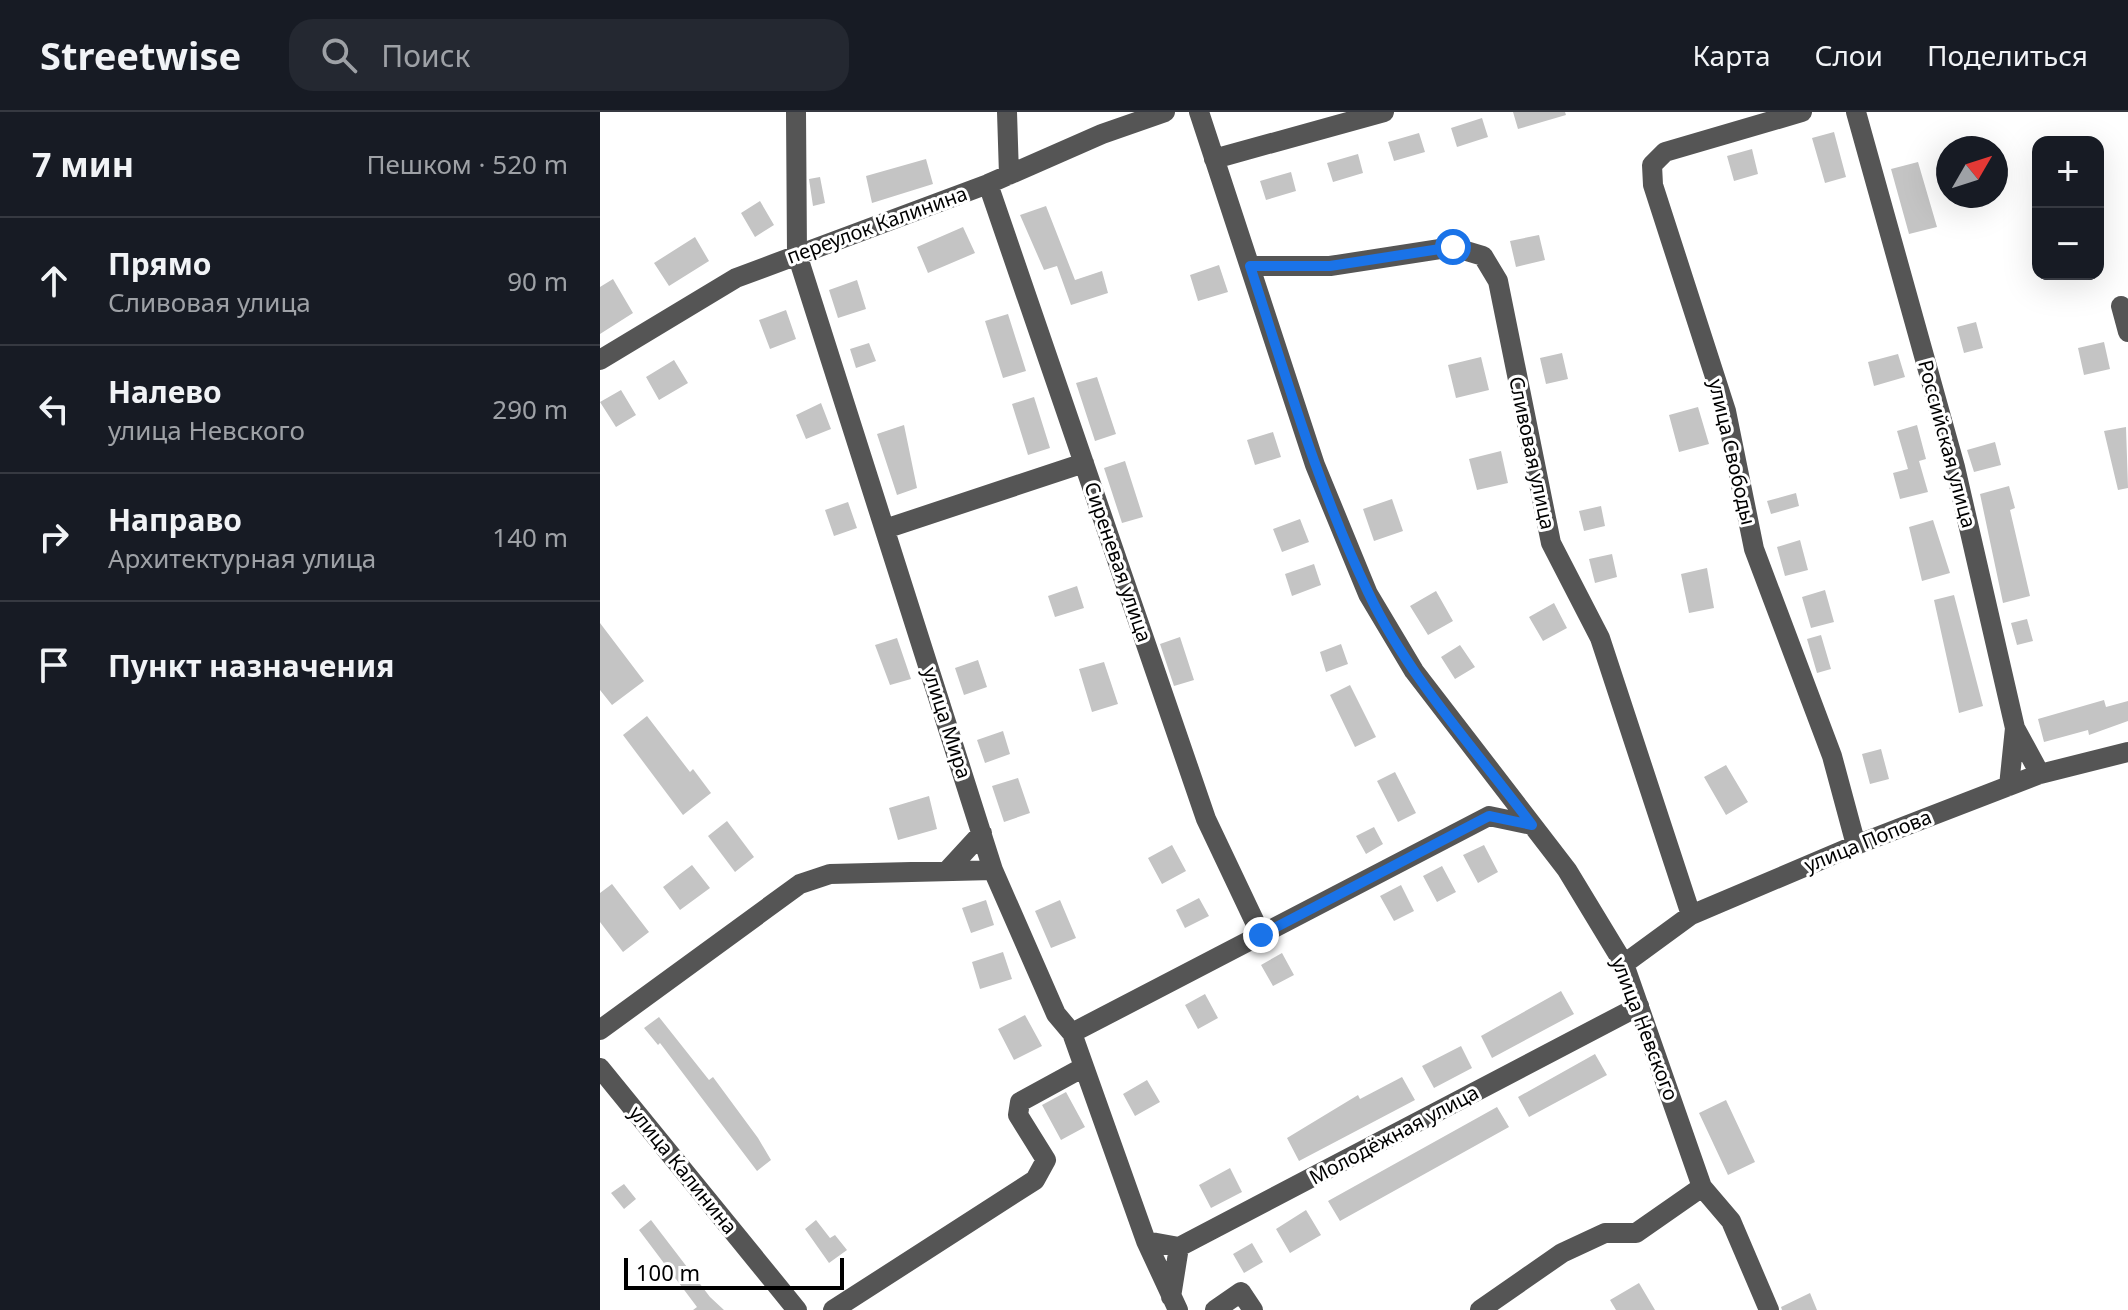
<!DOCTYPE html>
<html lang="ru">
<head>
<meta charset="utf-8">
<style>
  :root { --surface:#171b24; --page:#242831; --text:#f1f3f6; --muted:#9ea1a6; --line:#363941 }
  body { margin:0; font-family:"Noto Sans",sans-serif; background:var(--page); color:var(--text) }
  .controls { position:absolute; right:24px; top:24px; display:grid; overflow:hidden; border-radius:16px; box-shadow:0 8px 32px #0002 }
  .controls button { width:72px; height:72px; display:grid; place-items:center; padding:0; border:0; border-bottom:2px solid var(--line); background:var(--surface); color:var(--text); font:40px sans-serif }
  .compass { position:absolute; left:1336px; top:24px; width:72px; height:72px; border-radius:50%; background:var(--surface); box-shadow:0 8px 32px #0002; rotate:51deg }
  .scale { position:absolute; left:24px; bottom:20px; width:220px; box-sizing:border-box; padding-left:8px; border:4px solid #000; border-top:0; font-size:22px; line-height:28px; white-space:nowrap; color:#000; -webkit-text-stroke:6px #fff; paint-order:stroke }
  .stop { position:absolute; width:24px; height:24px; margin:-18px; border:6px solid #1a73e8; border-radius:50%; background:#fff }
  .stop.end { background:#1a73e8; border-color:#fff; box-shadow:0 2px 8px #0008 }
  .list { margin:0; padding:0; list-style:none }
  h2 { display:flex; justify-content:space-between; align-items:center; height:104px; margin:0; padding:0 32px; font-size:34px }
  h2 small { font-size:26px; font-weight:400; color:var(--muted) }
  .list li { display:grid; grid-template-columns:52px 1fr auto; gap:24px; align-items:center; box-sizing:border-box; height:128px; padding:0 32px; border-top:2px solid var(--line) }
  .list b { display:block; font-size:30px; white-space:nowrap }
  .list p { margin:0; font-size:26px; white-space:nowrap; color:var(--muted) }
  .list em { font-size:26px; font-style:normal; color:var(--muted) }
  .icon { flex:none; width:44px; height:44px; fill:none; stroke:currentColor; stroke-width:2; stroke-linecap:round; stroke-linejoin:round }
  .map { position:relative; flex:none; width:1528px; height:1198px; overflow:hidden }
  header { display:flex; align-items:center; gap:48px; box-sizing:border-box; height:112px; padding:0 40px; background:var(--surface); border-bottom:2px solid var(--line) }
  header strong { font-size:38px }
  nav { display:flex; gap:44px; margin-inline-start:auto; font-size:28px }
  .search { width:560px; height:72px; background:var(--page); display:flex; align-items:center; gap:20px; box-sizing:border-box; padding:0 28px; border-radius:24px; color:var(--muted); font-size:30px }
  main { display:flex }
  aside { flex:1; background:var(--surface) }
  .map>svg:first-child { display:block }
  .building { fill:#c4c4c4 }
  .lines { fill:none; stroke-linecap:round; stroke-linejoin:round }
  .minor { stroke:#555; stroke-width:20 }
  .route { stroke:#1a73e8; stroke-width:10 }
  .labels { text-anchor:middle; stroke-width:6; stroke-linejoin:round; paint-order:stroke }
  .street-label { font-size:20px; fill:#000; stroke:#fff }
</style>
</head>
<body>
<header>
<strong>Streetwise</strong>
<div class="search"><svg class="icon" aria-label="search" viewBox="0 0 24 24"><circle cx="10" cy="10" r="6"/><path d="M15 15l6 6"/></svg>Поиск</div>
<nav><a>Карта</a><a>Слои</a><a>Поделиться</a></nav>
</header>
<main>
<aside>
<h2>7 мин<small>Пешком · 520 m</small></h2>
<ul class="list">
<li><svg class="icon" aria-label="ahead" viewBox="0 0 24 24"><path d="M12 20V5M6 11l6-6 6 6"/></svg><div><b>Прямо</b><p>Сливовая улица</p></div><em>90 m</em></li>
<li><svg class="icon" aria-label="left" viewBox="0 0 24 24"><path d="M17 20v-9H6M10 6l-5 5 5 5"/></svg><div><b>Налево</b><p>улица Невского</p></div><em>290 m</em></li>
<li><svg class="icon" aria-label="right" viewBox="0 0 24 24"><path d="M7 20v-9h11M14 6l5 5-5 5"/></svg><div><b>Направо</b><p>Архитектурная улица</p></div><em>140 m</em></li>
<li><svg class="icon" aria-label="arrive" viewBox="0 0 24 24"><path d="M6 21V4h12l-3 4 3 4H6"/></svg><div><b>Пункт назначения</b></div></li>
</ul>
</aside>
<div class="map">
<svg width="1528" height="1198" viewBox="0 0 1528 1198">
  <rect width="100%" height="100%" fill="#fff"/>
  <!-- building -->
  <path class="building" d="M913,0H965L966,3L918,17Z
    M882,6L888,25L857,35L851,16Z
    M1234,20L1246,65L1225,71L1212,26Z
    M819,21L825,40L794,49L788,30Z
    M1152,37L1158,62L1134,69L1127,44Z
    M758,42L763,61L733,70L727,51Z
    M326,47L333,72L272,91L266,64Z
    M1318,50L1337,115L1309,122L1291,57Z
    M691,60L696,79L666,88L660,69Z
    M220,65L225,91L213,94L209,67Z
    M160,89L174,113L155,125L141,101Z
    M446,94L475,168L502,159L508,181L471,193L457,154L444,158L420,103Z
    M363,115L375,141L328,161L317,135Z
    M939,123L945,148L916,155L910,129Z
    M95,125L109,149L69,174L54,151Z
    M619,153L628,180L598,189L590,163Z
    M13,167L33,201L0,222V175Z
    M257,168L266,197L238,206L229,178Z
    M186,198L196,227L170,237L159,208Z
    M408,202L426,259L403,266L385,209Z
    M1376,210L1383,236L1364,241L1357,215Z
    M1504,230L1510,257L1484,263L1478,236Z
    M269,231L276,249L256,256L250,237Z
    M962,241L968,267L946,272L940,246Z
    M1298,242L1305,265L1274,274L1268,250Z
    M881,245L889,278L856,286L848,253Z
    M74,248L88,271L59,288L46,265Z
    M497,265L516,322L495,329L476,271Z
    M21,278L36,303L16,315L0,290Z
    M434,285L450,336L428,343L412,292Z
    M221,291L231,317L206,327L196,303Z
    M1098,295L1109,332L1079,340L1069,303Z
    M304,313L317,376L297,383L277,322Z
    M1317,313L1326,347L1319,349L1328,380L1300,387L1293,361L1308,357L1297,319Z
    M1526,315L1528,376L1518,378L1504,319Z
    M673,320L681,345L655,353L647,328Z
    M1395,330L1401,353L1374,360L1367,338Z
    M901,339L908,371L877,378L869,347Z
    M525,349L543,405L522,411L504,356Z
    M1409,374L1415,396L1410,398L1430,484L1403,491L1380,382Z
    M1196,381L1199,394L1171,402L1167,389Z
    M792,387L803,419L774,429L763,397Z
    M248,390L257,416L234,424L225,398Z
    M1001,394L1005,414L984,419L979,399Z
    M700,407L709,430L682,440L673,417Z
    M1333,408L1350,461L1322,469L1309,415Z
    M1200,428L1208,458L1185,464L1177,435Z
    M1012,442L1017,465L995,471L989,447Z
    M714,452L721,473L692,484L685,462Z
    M1107,456L1114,496L1089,501L1081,462Z
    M477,474L484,496L455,505L448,484Z
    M1225,478L1234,510L1211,516L1202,485Z
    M836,479L853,509L828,523L810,494Z
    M1354,483L1383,594L1359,601L1334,488Z
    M954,491L967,516L943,529L929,505Z
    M1427,507L1433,529L1417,533L1411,511Z
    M0,511L44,569L12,593L0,578Z
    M1221,523L1231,557L1217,561L1207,527Z
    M580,525L594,568L574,574L560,532Z
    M297,526L311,567L290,573L275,533Z
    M741,532L748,552L726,560L720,540Z
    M860,533L875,555L855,567L841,545Z
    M378,548L387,575L364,583L355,556Z
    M504,550L518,592L492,600L479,557Z
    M750,573L776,625L755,635L730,583Z
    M1504,588L1506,595L1528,589V609L1489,623L1488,618L1444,630L1438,607Z
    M47,604L90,660L93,657L111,681L83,703L23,623Z
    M403,619L410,642L385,651L377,628Z
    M1281,637L1289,667L1270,672L1262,642Z
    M1126,653L1148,690L1126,703L1104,665Z
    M795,660L816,701L798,710L777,669Z
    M418,666L430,701L404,710L392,674Z
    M329,684L337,717L298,728L289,696Z
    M127,709L154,745L135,760L108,724Z
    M774,715L783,732L766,742L756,724Z
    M572,733L586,759L562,772L548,746Z
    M884,733L898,760L878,771L863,743Z
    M92,753L110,776L80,798L63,775Z
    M842,754L856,780L837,790L823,764Z
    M12,772L49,820L23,840L0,810V781Z
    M801,773L814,799L794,809L780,784Z
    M599,786L609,804L585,816L576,798Z
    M386,788L394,813L371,821L362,796Z
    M460,788L476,826L451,836L435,799Z
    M403,840L412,867L380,877L372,850Z
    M682,841L694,863L673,874L661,853Z
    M961,879L974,902L892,946L881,924Z
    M605,882L618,906L598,917L585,893Z
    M425,903L442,934L414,948L398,917Z
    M59,905L109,968L113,965L158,1026L171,1048L157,1059L60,931L58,933L44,916Z
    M861,934L872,956L834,976L822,954Z
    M995,942L1007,963L929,1005L918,985Z
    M802,965L815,988L699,1049L687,1026L758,983L760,987Z
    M547,968L560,990L535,1004L523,982Z
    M466,980L485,1015L461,1028L442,993Z
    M1126,988L1155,1050L1128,1063L1099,1001Z
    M897,995L909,1015L740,1109L728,1089Z
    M630,1056L642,1080L611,1096L599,1073Z
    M24,1072L36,1087L24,1097L11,1081Z
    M706,1098L721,1123L690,1141L676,1117Z
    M51,1108L110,1185L124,1198H93L97,1195L39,1118Z
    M216,1108L230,1126L235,1123L247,1138L229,1151L205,1117Z
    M652,1131L663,1150L644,1161L633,1142Z
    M1039,1171L1055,1198H1016L1010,1188Z
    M1210,1181L1217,1198H1182L1181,1195Z"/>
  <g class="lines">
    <!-- minor -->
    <path class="minor" d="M196,0L197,142L393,758L456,902L472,921L546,1129L578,1198
      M407,0L409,63
      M599,0L715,353L768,482L814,559L967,758L1024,852L1102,1075L1131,1109L1169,1198
      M1202,0L1065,40L1052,53L1053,73L1126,299L1154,437L1232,644L1256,733
      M1256,0L1355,355L1415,616L1440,662
      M614,47L784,0
      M388,72L606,707L661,823
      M650,154H730L853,135L883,144L898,169L951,431L1000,526L1091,803
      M1521,194L1528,220
      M0,248L136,166L388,72L502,22L565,0
      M285,417L484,351
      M1409,674L1415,616
      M347,759L382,721
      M1024,852L1091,803L1256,733L1440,662L1528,640
      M0,918L200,772L230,762L393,758
      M472,921L889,704L932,713
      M0,956L197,1198
      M546,1129L579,1135L1039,894
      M571,1185L579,1135
      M233,1198L435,1068L446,1048L418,1003L420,990L484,955
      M615,1198L641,1180L653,1198
      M880,1198L962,1141L1005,1121H1036L1102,1075"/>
  </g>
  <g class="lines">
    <!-- route -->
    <path class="route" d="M661,823L889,704L932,713C876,638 808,565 768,480C718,376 686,264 650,154H730L853,135"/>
  </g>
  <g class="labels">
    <!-- street labels -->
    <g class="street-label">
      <text transform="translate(277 113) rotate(-20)" y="7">переулок Калинина</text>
      <text transform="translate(1347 332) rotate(75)" y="7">Российская улица</text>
      <text transform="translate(1132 340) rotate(77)" y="7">улица Свободы</text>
      <text transform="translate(932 341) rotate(78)" y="7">Сливовая улица</text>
      <text transform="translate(518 450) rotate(71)" y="7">Сиреневая улица</text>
      <text transform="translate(347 611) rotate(72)" y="7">улица Мира</text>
      <text transform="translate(1268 729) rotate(-22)" y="7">улица Попова</text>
      <text transform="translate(1045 917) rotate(69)" y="7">улица Невского</text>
      <text transform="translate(794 1023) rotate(-28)" y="7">Молодёжная улица</text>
      <text transform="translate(83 1058) rotate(51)" y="7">улица Калинина</text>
    </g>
  </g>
</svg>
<div class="controls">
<button>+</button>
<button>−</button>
</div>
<svg class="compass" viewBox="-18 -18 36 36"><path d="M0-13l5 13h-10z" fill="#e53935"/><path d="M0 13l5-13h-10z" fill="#9ea1a6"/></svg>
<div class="scale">100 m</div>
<div class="stop" style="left:853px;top:135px"></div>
<div class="stop end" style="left:661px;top:823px"></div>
</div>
</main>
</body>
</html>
